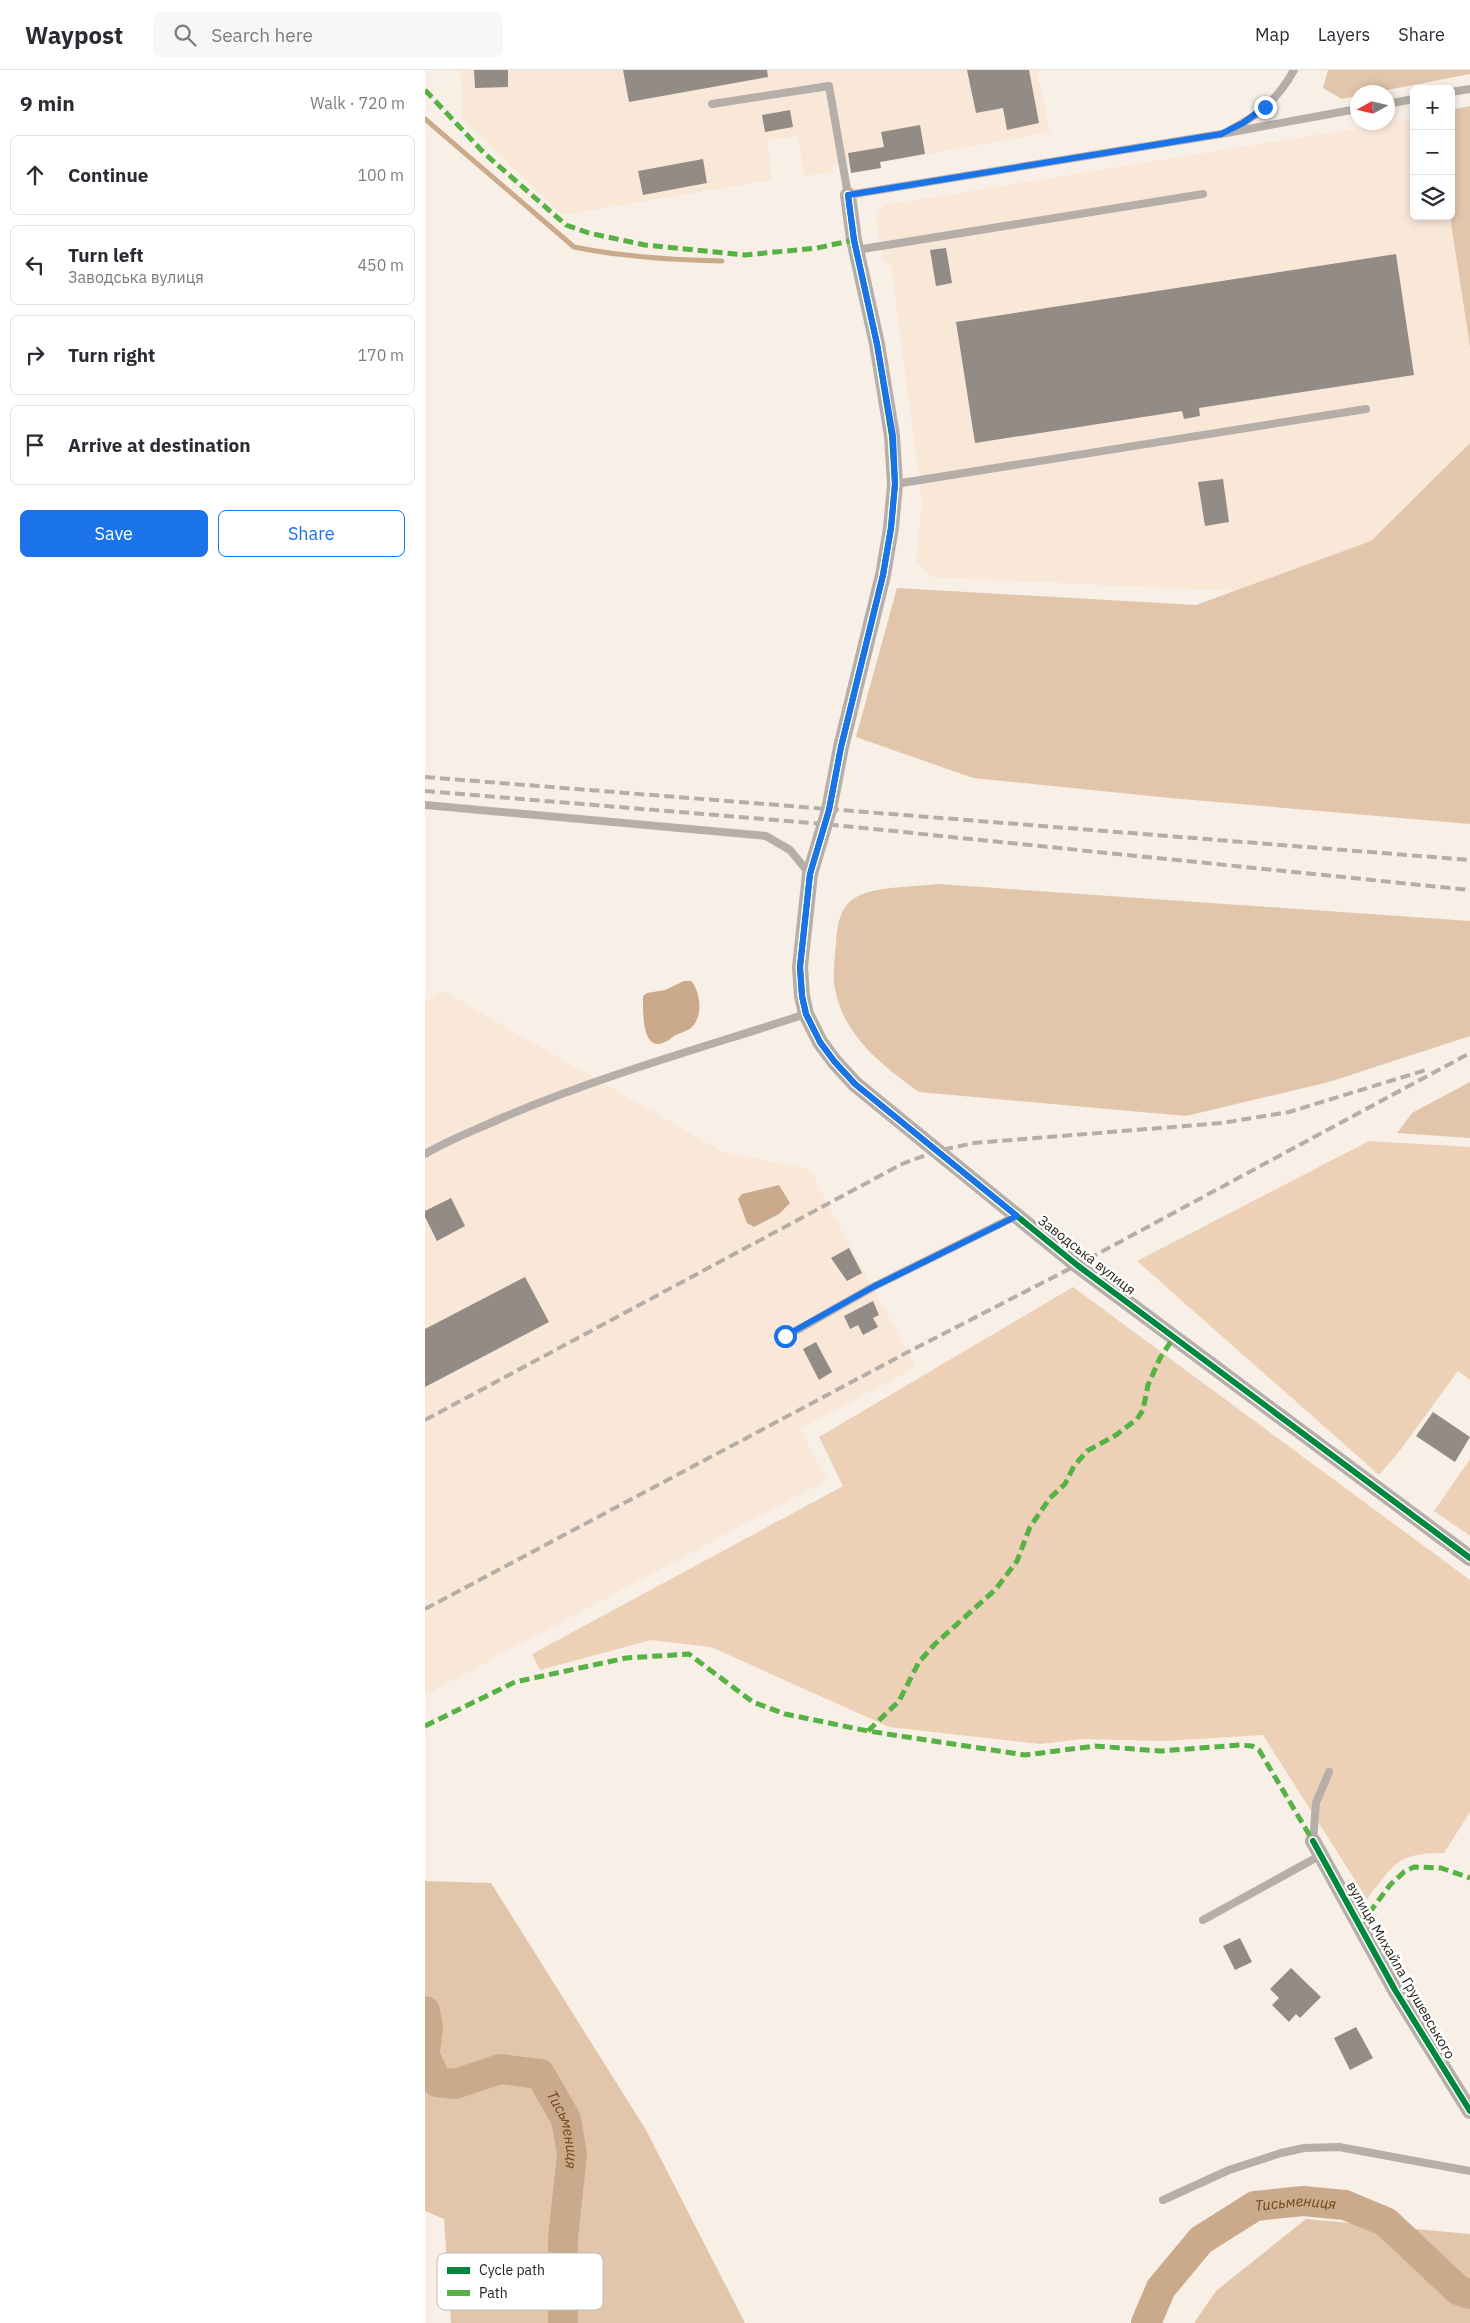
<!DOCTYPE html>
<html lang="en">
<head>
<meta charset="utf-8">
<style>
  :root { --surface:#fff; --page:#f7f7f7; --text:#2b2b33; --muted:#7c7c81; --line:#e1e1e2; --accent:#1a73e8 }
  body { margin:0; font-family:"IBM Plex Sans",sans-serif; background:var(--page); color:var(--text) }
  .controls { position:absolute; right:15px; top:15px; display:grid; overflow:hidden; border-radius:8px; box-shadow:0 2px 8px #0003 }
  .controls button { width:45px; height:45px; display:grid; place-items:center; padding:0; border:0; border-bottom:1px solid var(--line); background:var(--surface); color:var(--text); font:25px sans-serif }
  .compass { position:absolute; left:925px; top:15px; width:45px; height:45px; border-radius:50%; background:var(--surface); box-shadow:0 2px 8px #0003; rotate:262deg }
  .stop { position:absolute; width:15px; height:15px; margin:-11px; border:4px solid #1a73e8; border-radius:50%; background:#fff }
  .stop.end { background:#1a73e8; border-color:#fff; box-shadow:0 1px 5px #0008 }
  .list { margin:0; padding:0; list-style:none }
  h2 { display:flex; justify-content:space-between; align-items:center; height:65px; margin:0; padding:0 20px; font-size:21px }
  h2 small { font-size:16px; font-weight:400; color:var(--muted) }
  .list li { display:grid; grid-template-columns:32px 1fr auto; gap:15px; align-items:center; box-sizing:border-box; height:80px; margin:0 10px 10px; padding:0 10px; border:1px solid var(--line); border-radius:8px }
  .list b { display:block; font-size:19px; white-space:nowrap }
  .list p { margin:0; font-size:16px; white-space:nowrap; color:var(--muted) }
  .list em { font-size:16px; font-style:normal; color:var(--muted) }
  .actions { display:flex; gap:10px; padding:15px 20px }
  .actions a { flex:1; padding:11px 0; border:1px solid var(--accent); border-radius:8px; text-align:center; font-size:18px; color:var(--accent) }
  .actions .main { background:var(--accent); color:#fff }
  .icon { flex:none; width:28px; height:28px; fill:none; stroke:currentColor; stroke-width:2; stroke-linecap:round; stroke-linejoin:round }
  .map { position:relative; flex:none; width:1045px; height:2253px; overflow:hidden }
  header { display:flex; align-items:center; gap:30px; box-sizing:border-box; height:70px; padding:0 25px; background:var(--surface); border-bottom:1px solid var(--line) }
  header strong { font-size:24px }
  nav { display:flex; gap:28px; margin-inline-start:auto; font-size:18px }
  .search { width:350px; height:45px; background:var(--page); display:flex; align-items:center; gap:12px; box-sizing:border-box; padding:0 18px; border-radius:8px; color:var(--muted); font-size:19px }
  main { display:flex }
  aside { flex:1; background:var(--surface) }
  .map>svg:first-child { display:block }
  .built { fill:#f9e7d8 }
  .green { fill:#edd1b7 }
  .forest { fill:#e1c6ac }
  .water { fill:#cbaa8c }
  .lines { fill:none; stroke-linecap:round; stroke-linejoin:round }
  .stream { stroke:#cbaa8c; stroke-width:5 }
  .river { stroke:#cbaa8c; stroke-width:30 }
  .building { fill:#938c86 }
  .lane { stroke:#b6aea8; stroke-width:8 }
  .street { stroke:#b6aea8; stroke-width:16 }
  .rail { stroke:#b5aea7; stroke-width:4; stroke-dasharray:10 5; stroke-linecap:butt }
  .quiet { stroke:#56b245; stroke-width:5; stroke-dasharray:10 5; stroke-linecap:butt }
  .cycleway-casing { stroke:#fff; stroke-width:9 }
  .cycleway { stroke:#00873e; stroke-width:6 }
  .route { stroke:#1a73e8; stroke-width:6 }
  .labels { text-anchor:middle; stroke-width:5; stroke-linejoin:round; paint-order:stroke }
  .street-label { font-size:14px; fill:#29231d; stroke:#fff }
  .water-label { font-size:15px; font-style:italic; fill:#73481a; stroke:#fff }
  .key { fill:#fff; stroke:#bfbdbb; stroke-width:1 }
  .key-label { font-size:14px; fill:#29231d }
</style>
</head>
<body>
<header>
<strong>Waypost</strong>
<div class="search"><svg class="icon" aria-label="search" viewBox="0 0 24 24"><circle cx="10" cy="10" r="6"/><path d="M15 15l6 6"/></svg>Search here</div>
<nav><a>Map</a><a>Layers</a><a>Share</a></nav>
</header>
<main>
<aside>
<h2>9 min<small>Walk · 720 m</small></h2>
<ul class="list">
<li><svg class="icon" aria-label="ahead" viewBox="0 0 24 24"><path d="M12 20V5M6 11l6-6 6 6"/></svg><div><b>Continue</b></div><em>100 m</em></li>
<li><svg class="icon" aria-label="left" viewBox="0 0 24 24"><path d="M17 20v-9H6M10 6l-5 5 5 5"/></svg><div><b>Turn left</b><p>Заводська вулиця</p></div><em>450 m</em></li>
<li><svg class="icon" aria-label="right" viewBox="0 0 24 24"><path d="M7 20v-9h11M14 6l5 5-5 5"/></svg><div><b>Turn right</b></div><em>170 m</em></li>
<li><svg class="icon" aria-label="arrive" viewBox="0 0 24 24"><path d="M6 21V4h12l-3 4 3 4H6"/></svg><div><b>Arrive at destination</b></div></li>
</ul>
<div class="actions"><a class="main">Save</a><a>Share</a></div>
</aside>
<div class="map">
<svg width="1045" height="2253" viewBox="0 0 1045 2253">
  <rect width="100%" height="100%" fill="#f8efe6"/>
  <!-- built -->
  <path class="built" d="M35,0H612L625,62L455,93L453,78L424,83L425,93L407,96L408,102L379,106L373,66L342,70L347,110L137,145L38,49Z
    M1045,39V532L506,507L491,491L497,431L466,195L458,191L451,147L460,135L989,49V146H1026Z
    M18,921L296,1081L386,1100L402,1134L491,1297L375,1359L402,1410L0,1625V932Z"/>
  <!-- green -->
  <path class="green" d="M944,1071L1045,1077V1310L1033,1301L973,1383L954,1405L712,1191Z
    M648,1217L1045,1510V1742L1019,1783C971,1783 970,1794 942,1829L838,1665L739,1671L657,1669L615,1674L464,1657L286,1577L226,1570L115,1600L107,1584L418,1416L394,1367Z
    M1045,1389V1466L1009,1441Z"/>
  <!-- forest -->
  <path class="forest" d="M903,0H1045V4L952,22H932V26L917,29L898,18Z
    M1045,36V277L1025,146L1026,40Z
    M1045,373V754L745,728L548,708L431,667L472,518L771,535L946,471Z
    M513,814L1045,851V966L904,1012L761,1046L494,1022C455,994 415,963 409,912C408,900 410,886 411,874C412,858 414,839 428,829C447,816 489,817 513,814Z
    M1045,1012V1068L972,1063L987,1043Z
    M0,1811L66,1813L221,2060L320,2253H26L19,2149L0,2141Z
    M881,2149L1045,2164V2253H769L791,2221Z"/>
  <!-- water -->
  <path class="water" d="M259,911H266C276,922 278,946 267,957C263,961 254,963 249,966C246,968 243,971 240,972C216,984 218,938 218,926L222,923L240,920Z
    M354,1115L365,1133L354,1144L329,1157L322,1153L313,1129L317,1124Z"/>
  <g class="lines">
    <!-- stream -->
    <path class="stream" d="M0,49L149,177C197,187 248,190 297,191"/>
    <!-- river -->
    <g class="river">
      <path d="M0,1941L3,1957L0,1980"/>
      <path id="s1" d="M0,1986L12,2012L30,2014L75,1999L115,2004L141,2049L147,2084L138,2168V2253"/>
      <path id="s2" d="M721,2253L736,2218L776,2170L830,2136L878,2131L920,2135L961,2152L1033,2220L1045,2224"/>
    </g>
  </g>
  <!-- building -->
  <path class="building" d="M49,0H83V17L50,18Z
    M198,0H342L343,7L204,32Z
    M542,0H604L614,53L582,60L578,38L551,43Z
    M365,40L368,57L340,62L337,45Z
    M495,55L500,84L455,92L456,98L426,103L423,83L459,77L456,62Z
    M278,89L282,113L218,125L213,101Z
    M521,178L527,213L511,216L505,180Z
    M971,184L989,305L774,338L775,346L759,349L757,341L550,373L531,252Z
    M798,409L804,452L780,456L773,412Z
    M26,1128L40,1156L12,1171L0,1147V1141Z
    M424,1178L437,1203L422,1211L406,1188Z
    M100,1207L124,1252L0,1317V1259Z
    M448,1231L454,1245L448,1248L453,1257L438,1265L433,1255L425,1259L419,1246Z
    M391,1272L407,1302L394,1310L378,1279Z
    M1008,1342L1045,1367L1030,1392L991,1366Z
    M815,1868L827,1892L810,1900L798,1876Z
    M866,1898L896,1927L875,1948L871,1944L864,1952L847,1935L854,1928L845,1919Z
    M931,1957L948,1988L925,2000L909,1968Z"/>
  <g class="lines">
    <!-- lane -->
    <path class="lane" d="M1026,22L1045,19
      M287,34L404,16L423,125L796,64L932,39
      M962,34L989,29
      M805,60C834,45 853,29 869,0
      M431,180L778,124
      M470,414L941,339
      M0,735L341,766L365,780L384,803
      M0,1084C25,1069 53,1059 79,1047C178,1005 280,977 381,944
      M360,1267L448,1217L591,1146
      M888,1771L891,1733L904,1702
      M778,1850L896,1785
      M738,2130L804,2100L856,2083L879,2078L914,2077L1045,2101"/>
    <!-- street -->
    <path class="street" d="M423,125L429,170L452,274L467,366L470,414L466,458L458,505L416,677L404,740L385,804L375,897L377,926L381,944L395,972L409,991L430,1014L512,1081L652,1195L1045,1488
      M888,1771L970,1920L1045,2041"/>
    <!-- rail -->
    <path class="rail" d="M0,707L1045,790
      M0,721L399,754L1045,820
      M0,1350L477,1094L512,1081L549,1073L797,1053L864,1042L1001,1000
      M0,1539L483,1282L652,1195L1045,983"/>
    <!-- quiet -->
    <path class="quiet" d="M0,20L59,83L141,155L164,163L220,175L320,185L392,178L429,170
      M0,1656L90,1612L201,1588L264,1584L328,1632L360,1644L443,1661L600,1685L670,1676L736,1681L815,1675L827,1676L834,1680L888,1771
      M443,1661L474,1631L494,1592L510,1574L571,1519L592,1491L605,1457L625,1428L640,1414L649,1396L662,1381L691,1365L712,1349L718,1340L723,1315L735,1288L749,1267
      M935,1855L965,1815L979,1802L989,1797L1016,1798L1045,1808"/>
    <defs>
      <path id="cycleway" d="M423,125L429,170L452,274L467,366L470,414L466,458L458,505L416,677L404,740L385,804L375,897L377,926L381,944L395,972L409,991L430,1014L512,1081L652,1195L1045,1488
        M888,1771L970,1920L1045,2041"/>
    </defs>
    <!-- cycleway casing -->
    <use href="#cycleway" class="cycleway-casing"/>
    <!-- cycleway -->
    <use href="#cycleway" class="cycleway"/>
  </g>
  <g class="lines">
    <!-- route -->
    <path class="route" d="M360,1266L448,1217L592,1146L430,1014L409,991L395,972L381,944L377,926L375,897L385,804L404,740L416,677L458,505L466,458L470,414L468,366L452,274L429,170L423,125L796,64L818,53L840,37"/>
  </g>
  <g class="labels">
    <!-- street labels -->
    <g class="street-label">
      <text transform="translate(662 1185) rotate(38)" y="5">Заводська вулиця</text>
      <text transform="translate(976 1900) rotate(60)" y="5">вулиця Михайла Грушевського</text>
    </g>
    <!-- water labels -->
    <g class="water-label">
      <text dy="5" stroke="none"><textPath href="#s1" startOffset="196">Тисьмениця</textPath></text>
      <text dy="5" stroke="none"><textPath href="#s2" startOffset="205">Тисьмениця</textPath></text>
    </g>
  </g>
  <!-- legend -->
  <rect x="12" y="2183" width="166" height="57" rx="8" class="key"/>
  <rect x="22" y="2197" width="23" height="7" fill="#00873e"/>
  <rect x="22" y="2220" width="23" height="6" fill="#56b245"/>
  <g class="key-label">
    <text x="54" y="2205">Cycle path</text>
    <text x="54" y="2228">Path</text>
  </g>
</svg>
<div class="controls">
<button>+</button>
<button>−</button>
<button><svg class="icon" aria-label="layers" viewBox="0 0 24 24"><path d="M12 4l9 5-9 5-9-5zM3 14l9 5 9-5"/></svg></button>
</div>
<svg class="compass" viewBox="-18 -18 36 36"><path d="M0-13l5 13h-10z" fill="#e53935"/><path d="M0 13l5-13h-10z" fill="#7c7c81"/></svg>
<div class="stop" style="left:360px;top:1266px"></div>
<div class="stop end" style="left:840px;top:37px"></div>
</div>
</main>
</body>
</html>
